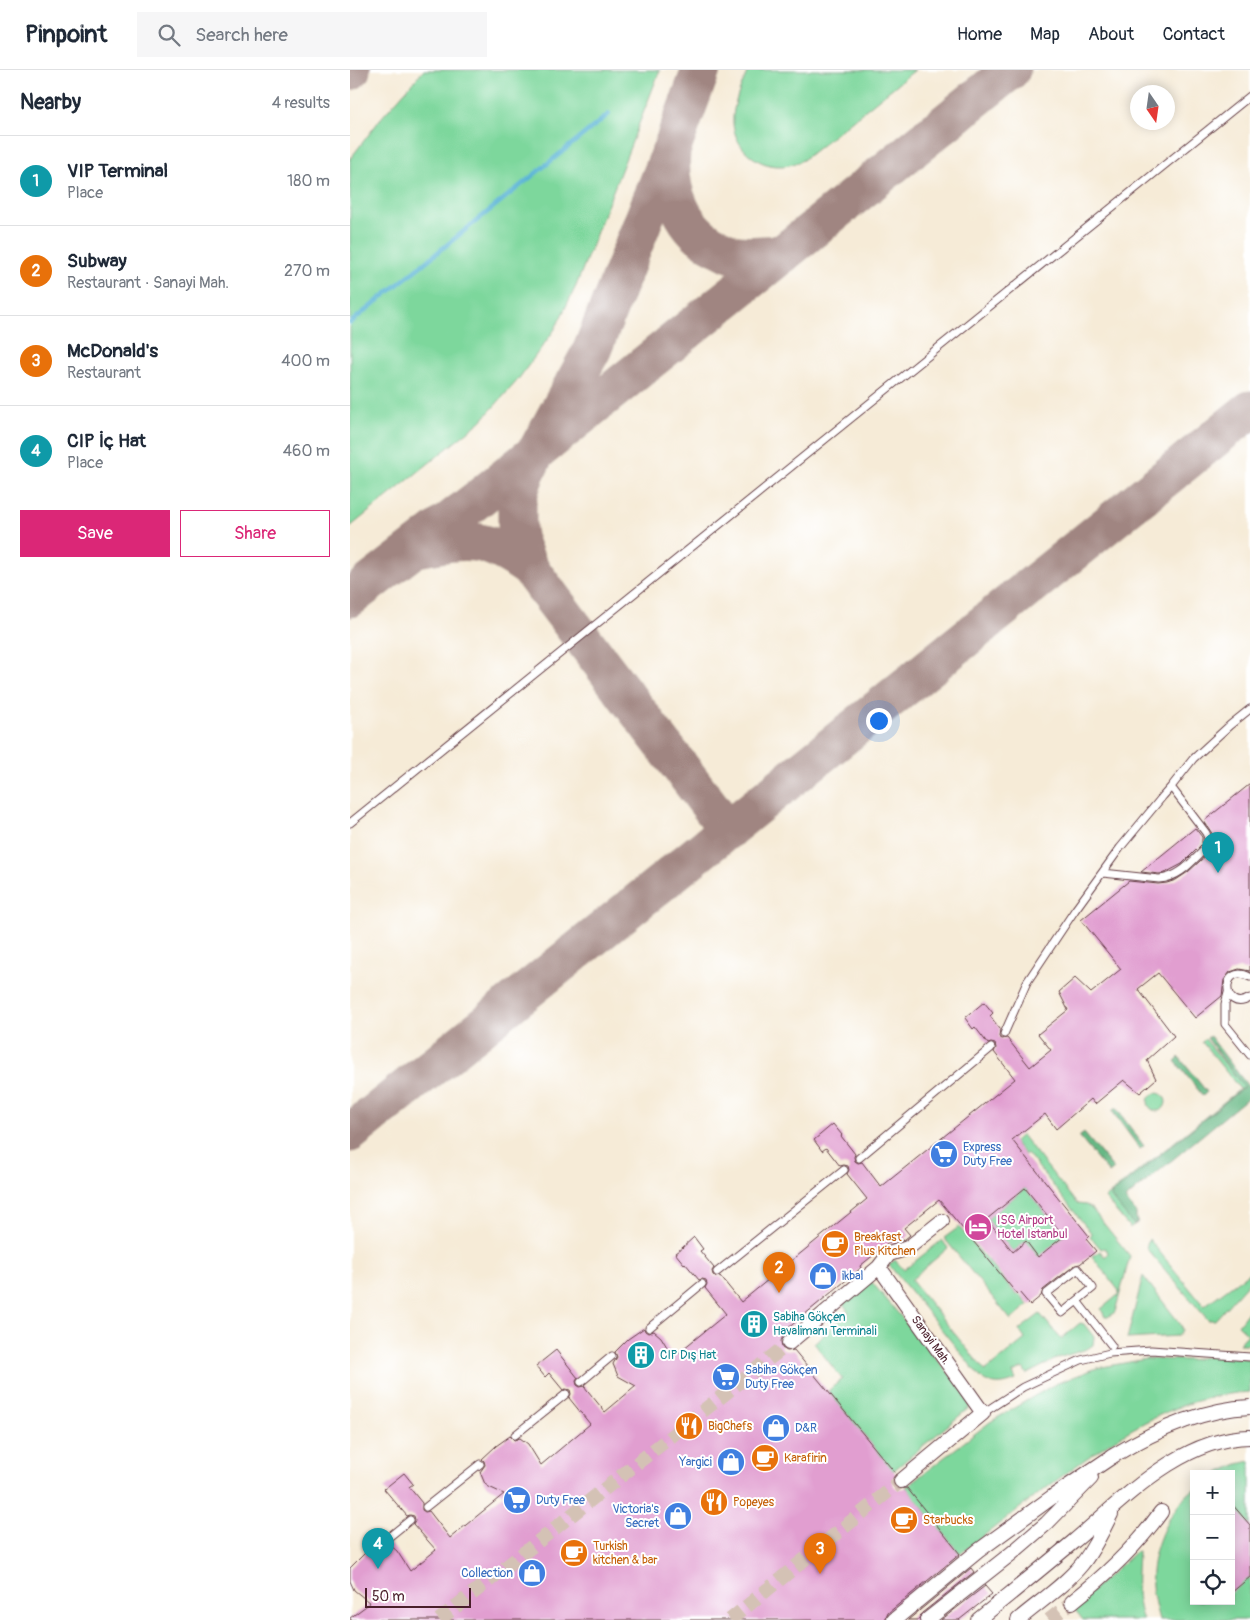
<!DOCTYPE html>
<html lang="en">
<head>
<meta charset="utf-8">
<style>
  :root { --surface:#fff; --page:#f6f6f7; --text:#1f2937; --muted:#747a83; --line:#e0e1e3; --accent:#db2777 }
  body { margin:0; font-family:Pangolin,sans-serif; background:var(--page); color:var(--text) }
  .controls { position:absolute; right:15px; bottom:15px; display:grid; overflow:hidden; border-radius:0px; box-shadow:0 2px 12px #0003 }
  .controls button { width:45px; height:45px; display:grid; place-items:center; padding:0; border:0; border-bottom:1px solid var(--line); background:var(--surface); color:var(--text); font:25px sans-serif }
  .compass { position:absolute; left:780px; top:15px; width:45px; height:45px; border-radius:50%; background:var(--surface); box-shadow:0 2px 12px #0003; rotate:167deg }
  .scale { position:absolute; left:15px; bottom:12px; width:106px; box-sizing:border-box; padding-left:5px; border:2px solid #4a1f2b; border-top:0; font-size:14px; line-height:18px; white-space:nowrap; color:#4a1f2b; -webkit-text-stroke:4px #fff; paint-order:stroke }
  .you { position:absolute; left:528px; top:650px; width:18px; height:18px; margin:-12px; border:4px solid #fff; border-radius:50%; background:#1a73e8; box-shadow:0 0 0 8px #1a73e833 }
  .badge { display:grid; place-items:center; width:32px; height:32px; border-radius:50%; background:var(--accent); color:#fff; font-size:16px; font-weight:700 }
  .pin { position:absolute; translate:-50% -41px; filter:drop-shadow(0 1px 2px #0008) }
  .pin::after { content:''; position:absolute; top:26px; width:18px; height:15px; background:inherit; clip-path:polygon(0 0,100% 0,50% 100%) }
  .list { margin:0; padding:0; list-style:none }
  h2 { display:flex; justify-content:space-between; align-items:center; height:65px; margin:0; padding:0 20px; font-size:21px }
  h2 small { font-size:16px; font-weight:400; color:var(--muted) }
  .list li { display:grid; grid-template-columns:32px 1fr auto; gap:15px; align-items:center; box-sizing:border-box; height:90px; padding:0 20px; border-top:1px solid var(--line) }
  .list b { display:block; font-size:19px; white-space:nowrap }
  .list p { margin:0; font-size:16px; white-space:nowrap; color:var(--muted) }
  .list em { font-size:16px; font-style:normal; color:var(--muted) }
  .actions { display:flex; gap:10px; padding:15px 20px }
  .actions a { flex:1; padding:11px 0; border:1px solid var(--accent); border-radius:0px; text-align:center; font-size:18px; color:var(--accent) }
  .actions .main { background:var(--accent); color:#fff }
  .icon { flex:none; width:28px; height:28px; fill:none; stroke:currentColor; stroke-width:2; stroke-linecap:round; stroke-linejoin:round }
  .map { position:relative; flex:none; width:900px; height:1550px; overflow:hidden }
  header { display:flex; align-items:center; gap:30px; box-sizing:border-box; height:70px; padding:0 25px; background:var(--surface); border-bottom:1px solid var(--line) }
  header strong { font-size:24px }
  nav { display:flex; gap:28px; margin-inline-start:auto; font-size:18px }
  .search { width:350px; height:45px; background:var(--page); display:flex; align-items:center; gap:12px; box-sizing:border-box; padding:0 18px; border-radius:0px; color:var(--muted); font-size:19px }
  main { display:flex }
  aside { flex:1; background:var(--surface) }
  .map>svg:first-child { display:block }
  .green { fill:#7dd79c; stroke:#647b64 }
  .forest { fill:#66b884; stroke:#586c58 }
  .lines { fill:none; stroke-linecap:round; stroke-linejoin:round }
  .stream { stroke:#58b3d6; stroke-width:4.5 }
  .taxiway { stroke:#a08581; stroke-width:39 }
  .building { fill:#e19ed0; fill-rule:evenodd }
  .street-tunnel { stroke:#d4c2b5; stroke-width:14; stroke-dasharray:14 7; stroke-linecap:butt }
  .lane-casing { stroke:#643e45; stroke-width:9 }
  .street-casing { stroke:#643e45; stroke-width:16 }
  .lane { stroke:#fff; stroke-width:7 }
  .street { stroke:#fff; stroke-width:14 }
  .street-bridge-casing { stroke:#643e45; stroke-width:16; stroke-linecap:butt }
  .street-bridge { stroke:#fff; stroke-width:14 }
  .labels { text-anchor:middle; stroke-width:4; stroke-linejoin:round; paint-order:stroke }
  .shop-label { font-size:12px; fill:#366cbe; stroke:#fff; text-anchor:start }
  .hotel-label { font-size:12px; fill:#b23c85; stroke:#fff; text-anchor:start }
  .food-label { font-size:12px; fill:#c56008; stroke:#fff; text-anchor:start }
  .culture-label { font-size:12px; fill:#0d838f; stroke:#fff; text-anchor:start }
  .street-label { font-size:12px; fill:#4a1f2b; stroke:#fff }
</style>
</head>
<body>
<header>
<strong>Pinpoint</strong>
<div class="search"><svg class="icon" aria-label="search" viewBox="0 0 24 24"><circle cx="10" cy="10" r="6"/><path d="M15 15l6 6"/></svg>Search here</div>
<nav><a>Home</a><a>Map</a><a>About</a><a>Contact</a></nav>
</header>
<main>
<aside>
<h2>Nearby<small>4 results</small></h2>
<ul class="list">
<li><span class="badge" style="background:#0f9aa8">1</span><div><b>VIP Terminal</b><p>Place</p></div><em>180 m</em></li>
<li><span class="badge" style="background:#e8710a">2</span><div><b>Subway</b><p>Restaurant · Sanayi Mah.</p></div><em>270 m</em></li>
<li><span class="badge" style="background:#e8710a">3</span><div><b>McDonald's</b><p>Restaurant</p></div><em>400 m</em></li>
<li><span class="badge" style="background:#0f9aa8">4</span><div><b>CIP İç Hat</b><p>Place</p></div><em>460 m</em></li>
</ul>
<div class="actions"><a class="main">Save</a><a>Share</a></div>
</aside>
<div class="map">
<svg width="900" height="1550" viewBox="0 0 900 1550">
  <rect width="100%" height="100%" fill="#fff"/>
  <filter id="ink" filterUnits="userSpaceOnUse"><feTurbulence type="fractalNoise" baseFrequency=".02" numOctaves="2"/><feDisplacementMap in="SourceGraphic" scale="10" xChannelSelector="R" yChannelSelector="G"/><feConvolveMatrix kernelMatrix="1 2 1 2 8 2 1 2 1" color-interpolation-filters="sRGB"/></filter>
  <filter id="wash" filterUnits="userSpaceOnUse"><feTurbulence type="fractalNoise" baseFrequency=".0096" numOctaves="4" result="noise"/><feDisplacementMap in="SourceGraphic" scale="20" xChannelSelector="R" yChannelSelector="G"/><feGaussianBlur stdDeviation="1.12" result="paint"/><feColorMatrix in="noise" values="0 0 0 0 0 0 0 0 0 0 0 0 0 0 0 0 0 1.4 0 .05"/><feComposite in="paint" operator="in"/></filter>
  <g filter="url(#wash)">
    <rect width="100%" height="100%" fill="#f6ebd7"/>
    <!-- green -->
    <path class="green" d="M74,0H310L226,216L205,259L167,311L131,351L0,457V89L32,47Z
      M398,0H565L453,90C446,93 439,96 431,96C405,97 381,74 383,47C384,31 392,15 398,0Z
      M855,969L900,1024L770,1130L788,1152L780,1158L755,1128L890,1019L852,972Z
      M798 1032a9 9 0 1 1 18 0a9 9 0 1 1-18 0Z
      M672,1065L727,1134L736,1135L742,1139L780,1186L765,1242L758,1247H755L751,1239L768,1225L769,1221L742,1186L750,1181L754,1186H756L758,1184L757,1180L754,1178L751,1179L740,1166L742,1164L677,1083L675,1085L664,1072Z
      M675,1118L714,1166L689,1187L676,1171L663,1182L637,1149Z
      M609,1157L667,1225L669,1224L678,1235L661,1250L594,1168Z
      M799,1169L854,1236L900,1202V1211L865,1250H858L796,1178Z
      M592,1170L598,1178L561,1210L635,1301L675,1269L669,1260L690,1244L711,1269L730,1253L734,1254L744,1267L743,1275L737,1279L708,1288L677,1304L673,1298L663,1303L666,1310C652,1316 643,1316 631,1308L539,1195L545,1190L554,1200Z
      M793,1206L831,1255L832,1260L828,1266L777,1269Z
      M520,1210L613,1320L620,1337L543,1401L478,1321L492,1309L464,1273L499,1243L493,1233Z
      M900,1239V1274H889L898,1264L888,1255Z
      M862,1286L900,1289V1322C823,1326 763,1368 703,1413C672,1436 641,1460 610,1484L556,1417L640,1352L705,1314L747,1298L796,1289L839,1290Z
      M900,1391V1550H809C806,1539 803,1527 802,1516C799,1482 818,1440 844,1419V1531H881V1404H866L888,1394Z
      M785,1482H788C788,1489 787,1495 787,1502C786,1518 787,1535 793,1550H733L725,1540L724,1537Z"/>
    <!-- forest -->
    <path class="forest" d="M860,966L900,1019V1026L775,1129L786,1143V1154H783L761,1127V1125L894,1017L857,968Z
      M829,987L857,1022L853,1026L825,991Z
      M766,1038L794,1076L790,1079L762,1041Z
      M734,1063L764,1099L759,1103L729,1067Z"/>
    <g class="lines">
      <!-- stream -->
      <path class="stream" d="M0,253L259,44"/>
      <!-- taxiway -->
      <path class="taxiway" d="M351,0L321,81L242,280L185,384L176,402L170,419L167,432V460L170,476L179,498L378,760
        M0,1L1,0
        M321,83C318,121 332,160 368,177C373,179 378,183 383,184C399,187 416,185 433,184
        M67,478C119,468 135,466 179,498
        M0,528L128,429L661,0
        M0,1063L900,340"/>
    </g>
    <g id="blocks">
      <!-- building -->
      <path class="building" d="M900,714V901L889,899L880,902L874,910L872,926L845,948L808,903L788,919L824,966L797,990L806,1009L790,1023L774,1010L745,1034L741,1029L706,1059L695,1044L662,1070L739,1166L736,1169L746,1181L730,1194L725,1195L693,1220L691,1226L680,1235L669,1222L667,1224L589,1130L554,1158L560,1165L554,1170L543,1174L541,1171L510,1196L511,1198L431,1264L433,1266L431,1271L432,1278L437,1281L444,1280L546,1404L543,1408L544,1416L548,1419L557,1418L610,1484L538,1543L535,1550H0V1548L20,1533L4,1520L0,1511V1498L15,1483L29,1473L33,1476L39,1474L47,1481L60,1501L86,1480L63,1454L65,1450L64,1446L60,1445L57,1446L34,1419L54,1403L63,1414L59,1417L72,1433V1440L75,1442L79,1441L100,1468L154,1424L139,1417L135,1414L130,1402L135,1395L134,1391L132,1389L146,1376L160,1366L164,1370L170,1368L178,1374L191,1395L240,1354L219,1328L221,1324L220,1320L216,1319L213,1320L199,1303L195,1307L186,1296L206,1280L228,1308L226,1311L227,1315L230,1317L234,1316L255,1342L286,1316L268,1306L263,1294L267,1287L265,1282L278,1269L294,1258L295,1261L298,1263L304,1261L311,1267L323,1287L376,1244L355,1218L357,1214L356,1210L352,1209L349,1210L335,1193L334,1194L325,1183L332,1178L344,1167L353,1179L350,1181L364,1198L362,1201L363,1205L366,1207L370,1206L391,1232L517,1129L497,1104L499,1100L498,1096L494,1095L490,1096L476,1078L472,1081L464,1070L483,1054L492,1065L491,1066L505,1084L504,1087L505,1091L508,1093L512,1092L531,1117L665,1009L644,982L646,978L645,974L641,973L638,974L625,957L623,959L615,948L634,932L643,943L640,946L650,959L649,967L652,969L657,968L680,997L701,980L688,964L718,940L709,922L725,908L741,923L771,899L731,850L779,811L808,814L817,813L826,810L838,802L861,781L863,777V765L854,751ZM675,1118L714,1166L688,1187L676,1171L663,1182L637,1149Z
        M845,758L852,767V774L832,794L815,803L809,804L791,802Z
        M881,1433L900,1455V1507L881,1523Z
        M621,1498L624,1502L572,1543L568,1550H558Z
        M635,1516L642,1524L609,1550H591Z"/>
    </g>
  </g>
  <g filter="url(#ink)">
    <use href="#blocks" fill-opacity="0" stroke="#643e45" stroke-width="1"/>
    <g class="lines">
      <!-- street-tunnel -->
      <path class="street-tunnel" d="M89,1550L439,1273
        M380,1550L551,1411
        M699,1550L722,1532"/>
      <defs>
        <path id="lane" d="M0,753L900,26
          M753,803L809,809C830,808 842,791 857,777C859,772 859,769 856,763L821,717
          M900,907C870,891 871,945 900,928
          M878,923L875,934V954L900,985
          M654,964L677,912L725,840L770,778L813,726L821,717L843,689L880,655L900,639
          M509,1088L641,978
          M728,1199L743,1218L712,1243L696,1224Z
          M367,1202L494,1100
          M727,1231L762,1276
          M299,1258L352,1214
          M231,1312L262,1286
          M633,1343L673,1317L731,1290L760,1283L801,1280L900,1287
          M165,1365L216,1324
          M76,1437L130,1394
          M34,1471L60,1450"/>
        <path id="street" d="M529,1197L633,1343L551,1411
          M439,1273L529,1197L539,1184L558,1178L592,1151
          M722,1532C756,1505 786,1477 811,1442
          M544,1550L628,1481L705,1425L763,1386
          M577,1550L662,1483L697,1453L741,1408
          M628,1550C660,1524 692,1498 723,1472C773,1430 830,1368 900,1367
          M668,1550C689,1532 714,1516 732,1494C744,1479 752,1461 761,1444"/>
      </defs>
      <!-- lane casing -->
      <use href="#lane" class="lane-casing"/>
      <!-- street casing -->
      <use href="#street" class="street-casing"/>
      <!-- lane -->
      <use href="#lane" class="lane"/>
      <!-- street -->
      <use href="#street" class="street"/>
      <defs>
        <path id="street-bridge" d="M763,1386C804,1361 851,1339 900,1337"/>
      </defs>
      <!-- street-bridge casing -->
      <use href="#street-bridge" class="street-bridge-casing"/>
      <!-- street-bridge -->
      <use href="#street-bridge" class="street-bridge"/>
    </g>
  </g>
  <!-- icons -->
  <defs>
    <symbol id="supermarket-disc" viewBox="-11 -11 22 22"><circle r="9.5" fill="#3f7fe0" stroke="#fff"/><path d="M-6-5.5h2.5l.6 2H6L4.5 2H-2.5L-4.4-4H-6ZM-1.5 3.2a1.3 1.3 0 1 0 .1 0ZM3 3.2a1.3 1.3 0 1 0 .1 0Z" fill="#fff"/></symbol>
    <symbol id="hotel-disc" viewBox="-11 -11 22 22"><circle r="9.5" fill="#d1479c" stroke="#fff"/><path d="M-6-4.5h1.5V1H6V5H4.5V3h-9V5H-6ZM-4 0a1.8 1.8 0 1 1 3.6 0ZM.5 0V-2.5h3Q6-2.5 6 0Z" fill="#fff"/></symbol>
    <symbol id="cafe-disc" viewBox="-11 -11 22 22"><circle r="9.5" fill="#e8710a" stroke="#fff"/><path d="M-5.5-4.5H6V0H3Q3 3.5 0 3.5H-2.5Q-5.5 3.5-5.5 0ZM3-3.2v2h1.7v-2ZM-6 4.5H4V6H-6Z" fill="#fff"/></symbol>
    <symbol id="shop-disc" viewBox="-11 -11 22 22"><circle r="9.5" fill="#3f7fe0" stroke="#fff"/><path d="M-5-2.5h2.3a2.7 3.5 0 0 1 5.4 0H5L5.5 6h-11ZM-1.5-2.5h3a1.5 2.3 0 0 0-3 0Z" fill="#fff"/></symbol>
    <symbol id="building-disc" viewBox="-11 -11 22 22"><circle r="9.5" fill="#0f9aa8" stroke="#fff"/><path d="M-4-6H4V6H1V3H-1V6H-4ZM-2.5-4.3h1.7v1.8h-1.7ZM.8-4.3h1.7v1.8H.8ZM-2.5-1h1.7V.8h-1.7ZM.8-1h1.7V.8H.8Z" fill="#fff"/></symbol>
    <symbol id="restaurant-disc" viewBox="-11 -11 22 22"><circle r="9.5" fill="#e8710a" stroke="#fff"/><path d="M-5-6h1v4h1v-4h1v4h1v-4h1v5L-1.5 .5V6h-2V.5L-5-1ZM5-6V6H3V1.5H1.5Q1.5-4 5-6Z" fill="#fff"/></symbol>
  </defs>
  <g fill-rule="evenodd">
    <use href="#supermarket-disc" x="578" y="1068" width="32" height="32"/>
    <use href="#hotel-disc" x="612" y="1141" width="32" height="32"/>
    <use href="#cafe-disc" x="469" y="1158" width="32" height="32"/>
    <use href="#shop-disc" x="457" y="1190" width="32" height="32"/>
    <use href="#building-disc" x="388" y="1238" width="32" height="32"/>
    <use href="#building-disc" x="275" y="1269" width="32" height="32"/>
    <use href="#supermarket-disc" x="360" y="1291" width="32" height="32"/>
    <use href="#restaurant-disc" x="323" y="1340" width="32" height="32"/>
    <use href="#shop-disc" x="410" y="1342" width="32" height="32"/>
    <use href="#cafe-disc" x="399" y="1372" width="32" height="32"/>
    <use href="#shop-disc" x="365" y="1376" width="32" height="32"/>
    <use href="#supermarket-disc" x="151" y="1414" width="32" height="32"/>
    <use href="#restaurant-disc" x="348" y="1416" width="32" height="32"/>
    <use href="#shop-disc" x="312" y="1430" width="32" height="32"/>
    <use href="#cafe-disc" x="538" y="1434" width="32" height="32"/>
    <use href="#cafe-disc" x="208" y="1467" width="32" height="32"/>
    <use href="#shop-disc" x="166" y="1487" width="32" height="32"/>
  </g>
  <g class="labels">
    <!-- shop labels -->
    <g class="shop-label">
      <text x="613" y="1081">Express<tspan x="613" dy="14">Duty Free</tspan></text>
      <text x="492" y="1210">ikbal</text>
      <text x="395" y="1304">Sabiha Gökçen<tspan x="395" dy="14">Duty Free</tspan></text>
      <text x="445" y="1362">D&amp;R</text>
      <text x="362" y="1396" text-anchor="end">Yargici</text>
      <text x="186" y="1434">Duty Free</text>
      <text x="309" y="1443" text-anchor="end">Victoria's<tspan x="309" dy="14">Secret</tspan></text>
      <text x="163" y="1507" text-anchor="end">Collection</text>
    </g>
    <!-- hotel labels -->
    <g class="hotel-label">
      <text x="647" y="1154">ISG Airport<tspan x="647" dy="14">Hotel Istanbul</tspan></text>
    </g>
    <!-- food labels -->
    <g class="food-label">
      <text x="504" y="1171">Breakfast<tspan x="504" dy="14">Plus Kitchen</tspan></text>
      <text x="358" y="1360">BigChefs</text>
      <text x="434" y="1392">Karafirin</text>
      <text x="383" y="1436">Popeyes</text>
      <text x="573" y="1454">Starbucks</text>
      <text x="243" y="1480">Turkish<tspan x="243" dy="14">kitchen &amp; bar</tspan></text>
    </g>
    <!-- culture labels -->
    <g class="culture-label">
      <text x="423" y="1251">Sabiha Gökçen<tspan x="423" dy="14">Havalimanı Terminali</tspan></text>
      <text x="310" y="1289">CIP Dış Hat</text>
    </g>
    <!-- street labels -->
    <g class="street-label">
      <text transform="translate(581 1270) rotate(54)" y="4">Sanayi Mah.</text>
    </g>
  </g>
</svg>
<div class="controls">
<button>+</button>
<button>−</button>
<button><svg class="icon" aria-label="locate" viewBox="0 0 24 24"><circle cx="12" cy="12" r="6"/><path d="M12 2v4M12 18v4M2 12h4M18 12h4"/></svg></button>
</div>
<svg class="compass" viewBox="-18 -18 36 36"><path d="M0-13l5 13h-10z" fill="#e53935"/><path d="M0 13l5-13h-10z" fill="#747a83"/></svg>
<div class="scale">50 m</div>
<div class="you"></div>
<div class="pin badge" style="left:868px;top:803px;background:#0f9aa8">1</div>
<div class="pin badge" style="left:429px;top:1223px;background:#e8710a">2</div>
<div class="pin badge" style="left:470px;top:1504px;background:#e8710a">3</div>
<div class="pin badge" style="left:28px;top:1499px;background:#0f9aa8">4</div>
</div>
</main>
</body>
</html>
